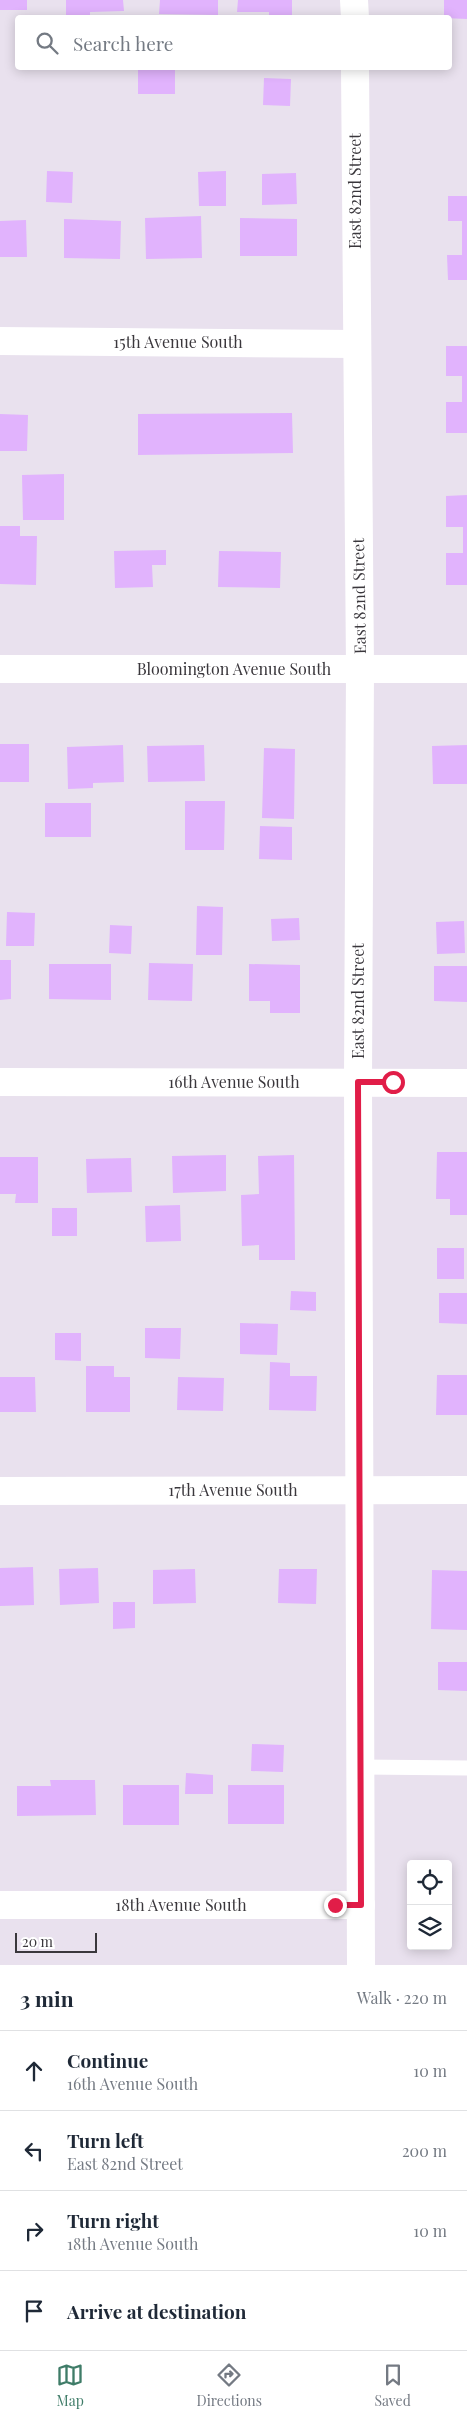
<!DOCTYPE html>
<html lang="en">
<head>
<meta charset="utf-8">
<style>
  :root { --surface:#fff; --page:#f2f2f3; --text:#1f2937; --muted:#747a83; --line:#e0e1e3; --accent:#3f7c68 }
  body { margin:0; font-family:"Playfair Display",serif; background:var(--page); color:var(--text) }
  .controls { position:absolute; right:15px; bottom:15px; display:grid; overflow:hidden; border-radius:5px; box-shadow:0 2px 12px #0003 }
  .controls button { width:45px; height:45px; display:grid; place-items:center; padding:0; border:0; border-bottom:1px solid var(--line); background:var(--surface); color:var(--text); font:25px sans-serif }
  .scale { position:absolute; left:15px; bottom:12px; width:82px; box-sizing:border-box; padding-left:5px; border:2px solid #3a373c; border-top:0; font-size:14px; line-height:18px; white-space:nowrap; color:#3a373c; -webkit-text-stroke:4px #fff; paint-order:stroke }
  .stop { position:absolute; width:15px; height:15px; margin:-11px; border:4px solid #e11d48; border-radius:50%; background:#fff }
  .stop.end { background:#e11d48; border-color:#fff; box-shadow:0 1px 5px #0008 }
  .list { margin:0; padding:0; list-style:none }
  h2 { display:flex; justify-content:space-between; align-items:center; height:65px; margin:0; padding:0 20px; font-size:21px }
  h2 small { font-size:16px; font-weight:400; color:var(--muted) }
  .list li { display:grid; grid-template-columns:32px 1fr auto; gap:15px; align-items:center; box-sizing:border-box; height:80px; padding:0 20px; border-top:1px solid var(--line) }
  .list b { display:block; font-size:19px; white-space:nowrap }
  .list p { margin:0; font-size:16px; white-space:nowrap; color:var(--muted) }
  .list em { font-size:16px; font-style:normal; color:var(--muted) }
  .icon { flex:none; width:28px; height:28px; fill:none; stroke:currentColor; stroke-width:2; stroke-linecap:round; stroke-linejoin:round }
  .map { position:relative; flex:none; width:467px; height:1965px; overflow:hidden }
  .search { position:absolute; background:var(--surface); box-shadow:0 2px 12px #0003; left:15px; right:15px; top:15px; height:55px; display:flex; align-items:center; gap:12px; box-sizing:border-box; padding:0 18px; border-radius:5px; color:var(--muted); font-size:19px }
  .sheet { height:385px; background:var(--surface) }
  nav { display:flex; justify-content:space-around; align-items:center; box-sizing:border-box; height:70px; border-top:1px solid var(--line); background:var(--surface); font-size:14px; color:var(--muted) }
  nav a { display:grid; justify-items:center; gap:2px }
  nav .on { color:var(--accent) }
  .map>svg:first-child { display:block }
  .building { fill:#e1b3fd }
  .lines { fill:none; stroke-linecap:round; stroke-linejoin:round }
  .service { stroke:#fff; stroke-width:15 }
  .minor { stroke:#fff; stroke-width:28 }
  .tertiary { stroke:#fff; stroke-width:28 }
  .route { stroke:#e11d48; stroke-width:6 }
  .labels { text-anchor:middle; stroke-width:5; stroke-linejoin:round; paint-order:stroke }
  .street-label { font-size:16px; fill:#3a373c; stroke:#fff }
</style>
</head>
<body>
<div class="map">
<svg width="467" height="1965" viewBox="0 0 467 1965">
  <rect width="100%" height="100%" fill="#e9e1ee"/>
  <!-- building -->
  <path class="building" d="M0,0H27V10H0Z
    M66,0H123L124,11L90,12V17L66,18Z
    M160,0H218V15L159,14Z
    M238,0H292V18H269V12H237Z
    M444,0H467V19L444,18Z
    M138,68H175V94H138Z
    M264,78L291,79L290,106L263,105Z
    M47,171L73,172L72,203L46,202Z
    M226,171V206H199L198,172Z
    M296,173L297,204L262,205V174Z
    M448,196H467V280H448L447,255H462V221H448Z
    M201,216L202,258L146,259L145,218Z
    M240,218L297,219V256H240Z
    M64,219L121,221L120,259L64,258Z
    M26,220L27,257H0V221Z
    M446,346H467V433H446V402H462V376H446Z
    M292,413L293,453L138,455V414Z
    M0,414L28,415L27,451H0Z
    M64,474V520H23L22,475Z
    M467,495V585H446V553H463V527H446V496Z
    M0,526H20V536H37L36,585L0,584Z
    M166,550V565H152L153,587L115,588L114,551Z
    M219,551L281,552L280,588L218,587Z
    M0,744H29V782H0Z
    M123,745L124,782L93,783V788L68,789L67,747Z
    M204,745L205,781L148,782L147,746Z
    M467,745V784H433L432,746Z
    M264,748L295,749L294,819L262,818Z
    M185,801H225L224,850H185Z
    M45,803H91V837H45Z
    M260,826L292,827V860L259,859Z
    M197,906L223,907L222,955H196Z
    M7,912L35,913L34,946H6Z
    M299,918L300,940L272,941L271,919Z
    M464,921L465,953L437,954L436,922Z
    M110,925L132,926L131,954L109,953Z
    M0,960H11V999L0,1000Z
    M149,963L193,964L192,1001L148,1000Z
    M49,964H111V1000L49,999Z
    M249,964L300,965V1013H270V1001H249Z
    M434,966H467V1002L434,1001Z
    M437,1152H467V1215H450V1199H436Z
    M226,1155V1191L173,1193L172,1156Z
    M294,1155L295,1260H259V1245L242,1246L241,1195L259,1194L258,1156Z
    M0,1157H38V1203H15L16,1194H0Z
    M131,1158L132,1192L87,1193L86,1159Z
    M180,1205L181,1241L146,1242L145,1206Z
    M52,1208H77V1236H52Z
    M437,1248H464V1279H437Z
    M291,1291L316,1292V1311L290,1310Z
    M439,1293H467V1324L439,1323Z
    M240,1323L278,1324L277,1355L240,1354Z
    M145,1328H181L180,1359L145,1358Z
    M55,1333H81V1361L55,1360Z
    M270,1362L290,1363V1376H317L316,1411L269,1410Z
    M86,1366H114V1377H130V1412H86Z
    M437,1375H467V1415H436Z
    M0,1377H35L36,1412H0Z
    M178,1377L224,1378L223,1411L177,1410Z
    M33,1567L34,1605L0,1606V1568Z
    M98,1568L99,1603L60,1605L59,1569Z
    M195,1569L196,1603L153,1604V1570Z
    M279,1569H317L316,1604L278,1603Z
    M432,1570L467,1571V1630L431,1629Z
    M113,1602H135V1628L113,1629Z
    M438,1662H467V1691L438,1690Z
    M252,1744L284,1745L283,1772L251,1771Z
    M186,1773L213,1775V1794H185Z
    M50,1780H95L96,1815L17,1816V1786H51Z
    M123,1785H179V1825H123Z
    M228,1785H284V1824H228Z"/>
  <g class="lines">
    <!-- service -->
    <path class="service" d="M361,1767L467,1768"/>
    <!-- minor -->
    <path class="minor" d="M0,341L356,344
      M0,669H467
      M0,1082L467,1083
      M0,1491L467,1490
      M0,1905H361"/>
    <!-- tertiary -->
    <path class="tertiary" d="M354,0L355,18
      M355,68L360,669L358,1082L361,1965"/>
  </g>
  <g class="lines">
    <!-- route -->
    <path class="route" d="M335,1905H361L358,1082H393"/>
  </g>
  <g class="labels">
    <!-- street labels -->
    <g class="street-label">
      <text transform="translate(355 191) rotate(-90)" y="6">East 82nd Street</text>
      <text x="178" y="348">15th Avenue South</text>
      <text transform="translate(359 596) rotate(-91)" y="6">East 82nd Street</text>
      <text x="234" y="675">Bloomington Avenue South</text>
      <text transform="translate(358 1001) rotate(-90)" y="6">East 82nd Street</text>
      <text x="234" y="1088">16th Avenue South</text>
      <text x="233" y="1496">17th Avenue South</text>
      <text x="181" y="1911">18th Avenue South</text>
    </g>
  </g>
</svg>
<div class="controls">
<button><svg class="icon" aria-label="locate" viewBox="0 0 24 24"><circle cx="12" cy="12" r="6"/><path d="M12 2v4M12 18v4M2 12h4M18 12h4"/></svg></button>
<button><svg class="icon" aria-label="layers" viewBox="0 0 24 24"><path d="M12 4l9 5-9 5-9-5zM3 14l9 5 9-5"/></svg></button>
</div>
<div class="scale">20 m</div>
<div class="stop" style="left:393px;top:1082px"></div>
<div class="stop end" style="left:335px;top:1905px"></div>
<div class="search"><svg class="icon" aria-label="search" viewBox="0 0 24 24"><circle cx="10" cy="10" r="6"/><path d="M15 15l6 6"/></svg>Search here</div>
</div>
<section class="sheet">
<h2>3 min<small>Walk · 220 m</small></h2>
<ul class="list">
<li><svg class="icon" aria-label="ahead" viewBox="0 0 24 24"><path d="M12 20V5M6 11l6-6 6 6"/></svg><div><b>Continue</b><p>16th Avenue South</p></div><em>10 m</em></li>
<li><svg class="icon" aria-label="left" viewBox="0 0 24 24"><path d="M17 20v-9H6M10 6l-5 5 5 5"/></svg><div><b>Turn left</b><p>East 82nd Street</p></div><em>200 m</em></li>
<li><svg class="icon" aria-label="right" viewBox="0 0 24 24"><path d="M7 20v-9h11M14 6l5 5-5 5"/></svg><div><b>Turn right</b><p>18th Avenue South</p></div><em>10 m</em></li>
<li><svg class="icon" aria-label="arrive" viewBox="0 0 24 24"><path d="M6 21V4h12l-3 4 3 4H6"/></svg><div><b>Arrive at destination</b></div></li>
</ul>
</section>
<nav>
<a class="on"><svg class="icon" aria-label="map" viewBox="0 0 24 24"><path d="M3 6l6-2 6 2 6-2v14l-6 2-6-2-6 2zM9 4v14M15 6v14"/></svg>Map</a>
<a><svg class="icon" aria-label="directions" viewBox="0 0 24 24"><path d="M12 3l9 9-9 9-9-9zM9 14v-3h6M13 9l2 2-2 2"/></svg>Directions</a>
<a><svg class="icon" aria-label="saved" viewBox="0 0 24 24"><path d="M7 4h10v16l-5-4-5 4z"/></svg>Saved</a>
</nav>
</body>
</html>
